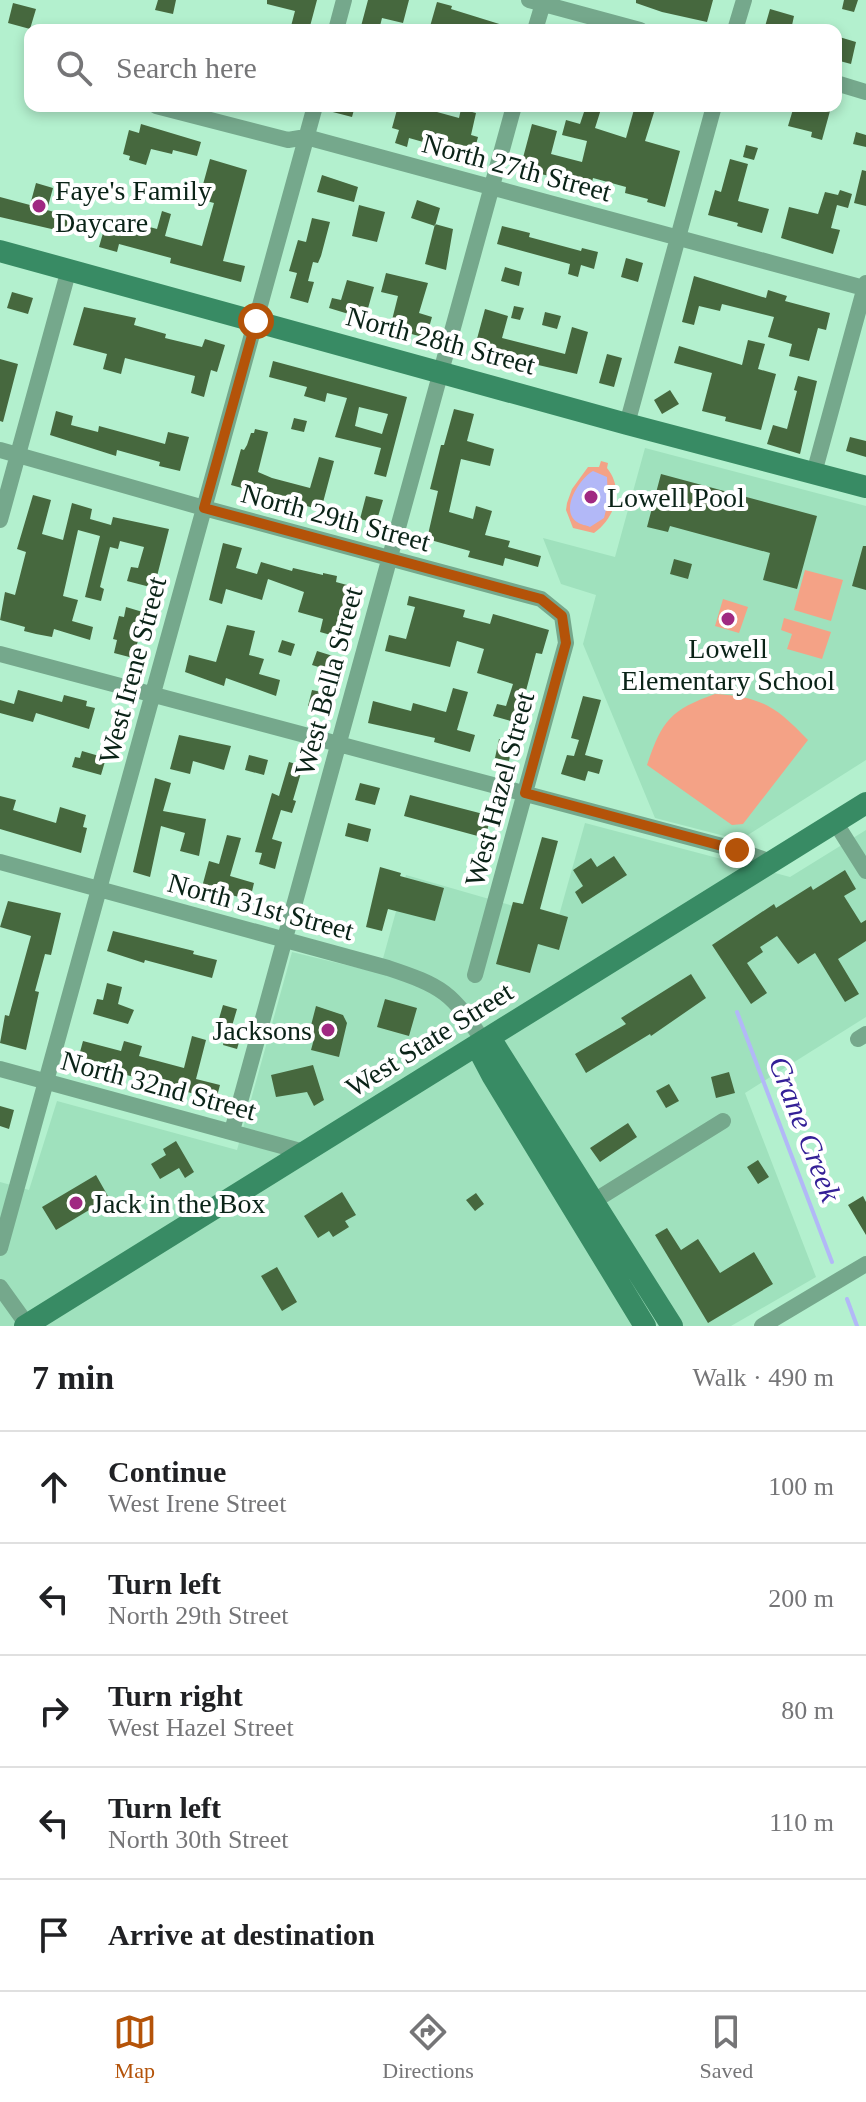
<!DOCTYPE html>
<html lang="en">
<head>
<meta charset="utf-8">
<style>
  :root { --surface:#fff; --page:#f2f2f2; --text:#202124; --muted:#757577; --line:#e0e0e0; --accent:#b45309 }
  body { margin:0; font-family:Georgia,serif; background:var(--page); color:var(--text) }
  .stop { position:absolute; width:24px; height:24px; margin:-18px; border:6px solid #b45309; border-radius:50%; background:#fff }
  .stop.end { background:#b45309; border-color:#fff; box-shadow:0 2px 8px #0008 }
  .list { margin:0; padding:0; list-style:none }
  h2 { display:flex; justify-content:space-between; align-items:center; height:104px; margin:0; padding:0 32px; font-size:34px }
  h2 small { font-size:26px; font-weight:400; color:var(--muted) }
  .list li { display:grid; grid-template-columns:52px 1fr auto; gap:24px; align-items:center; box-sizing:border-box; height:112px; padding:0 32px; border-top:2px solid var(--line) }
  .list b { display:block; font-size:30px; white-space:nowrap }
  .list p { margin:0; font-size:26px; white-space:nowrap; color:var(--muted) }
  .list em { font-size:26px; font-style:normal; color:var(--muted) }
  .icon { flex:none; width:44px; height:44px; fill:none; stroke:currentColor; stroke-width:2; stroke-linecap:round; stroke-linejoin:round }
  .map { position:relative; flex:none; width:866px; height:1326px; overflow:hidden }
  .search { position:absolute; background:var(--surface); box-shadow:0 4px 12px #0003; left:24px; right:24px; top:24px; height:88px; display:flex; align-items:center; gap:20px; box-sizing:border-box; padding:0 28px; border-radius:16px; color:var(--muted); font-size:30px }
  .sheet { height:664px; background:var(--surface) }
  nav { display:flex; justify-content:space-around; align-items:center; box-sizing:border-box; height:112px; border-top:2px solid var(--line); background:var(--surface); font-size:22px; color:var(--muted) }
  nav a { display:grid; justify-items:center; gap:4px }
  nav .on { color:var(--accent) }
  .map>svg:first-child { display:block }
  .built { fill:#9fe1bd }
  .green { fill:#f4a286 }
  .water { fill:#b2b8f7 }
  .lines { fill:none; stroke-linecap:round; stroke-linejoin:round }
  .stream { stroke:#b2b8f7; stroke-width:4 }
  .building { fill:#46683e; fill-rule:evenodd }
  .street { stroke:#75a88c; stroke-width:16 }
  .secondary { stroke:#388b64; stroke-width:22 }
  .route { stroke:#b45309; stroke-width:10 }
  .poi-dot { fill:#a02982; stroke:#fff; stroke-width:3 }
  .labels { text-anchor:middle; stroke-width:8; stroke-linejoin:round; paint-order:stroke }
  .street-label { font-size:28px; fill:#0a2317; stroke:#fff }
  .poi-label { font-size:28px; fill:#0a2317; stroke:#fff; text-anchor:start }
  .water-label { font-size:30px; font-style:italic; fill:#342097; stroke:#fff }
</style>
</head>
<body>
<div class="map">
<svg width="866" height="1326" viewBox="0 0 866 1326">
  <rect width="100%" height="100%" fill="#b3f0ce"/>
  <!-- built -->
  <path class="built" d="M645,448L866,506V760L740,840L655,818L583,644L596,595L561,584L543,538L615,557Z
    M585,823L790,877L866,830V1017L745,1093L816,1277L731,1326H0V1182L29,1190L57,1101L237,1150L292,952L379,973L406,875L558,919Z"/>
  <!-- green -->
  <path class="green" d="M601,461L608,463L607,468C625,490 614,519 594,533L573,528L566,510L567,503L572,489L588,467H599Z
    M805,570L843,580L831,621L794,610Z
    M723,599L748,607L739,633L715,626Z
    M784,618L831,632L822,659L787,649L792,634L781,630Z
    M715,694C762,697 775,706 808,740L743,824L732,825L647,765C662,721 670,710 715,694Z"/>
  <!-- water -->
  <path class="water" d="M593,471L607,477L608,502L604,518L590,527C586,525 581,525 577,522C559,510 580,478 593,471Z"/>
  <g class="lines">
    <!-- stream -->
    <path class="stream" d="M737,1012L832,1262
      M847,1299L857,1326"/>
  </g>
  <!-- building -->
  <path class="building" d="M158,0H176L173,14L155,10Z
    M267,0H317L309,30H290L295,11L267,4Z
    M368,0H409L403,23L382,18L379,30H360Z
    M636,0H713L707,22L662,12L636,3Z
    M844,0H858L854,12L842,9Z
    M437,2L452,6L451,9L509,27V30H429Z
    M13,3L36,9L30,29L8,23Z
    M770,9L794,16L791,30H764Z
    M836,36L856,42L851,64L836,60Z
    M326,106H355L352,117L325,110Z
    M398,106H415L459,118L461,109L476,113L471,135L478,137L473,156L409,138L407,147L395,143L399,130L392,128Z
    M586,106H602L595,128L626,138L635,106H656L645,141L680,151L665,207L647,202L648,199L625,193L626,187L593,178L591,186L520,169L532,124L557,131L551,154L582,162L587,141L562,135L566,120L580,124Z
    M794,106H811L830,111L822,140L811,137L812,132L788,126Z
    M141,124L201,142L197,156L173,150L172,154L151,149L146,165L129,160L130,156L123,154L129,130L139,133Z
    M856,132L866,135V147L853,144Z
    M746,145L758,148L754,160L743,157Z
    M210,159L247,170L223,261L245,266L241,282L170,263L171,258L119,244L117,252L99,247L107,219L141,228L142,225L157,229L162,211L171,214L165,236L202,246L214,203L199,199Z
    M730,159L748,164L738,201L769,209L762,233L737,226L738,223L708,215L715,190L721,192Z
    M862,170L866,171V206L854,203Z
    M322,175L358,187L354,202L317,192Z
    M36,183L53,188L47,210L77,218L73,234L0,217V197L30,205Z
    M840,190L852,194L848,208L837,205L831,228L840,230L833,254L781,238L789,207L818,214L825,192L838,195Z
    M417,200L440,208L435,226L411,218Z
    M359,205L385,212L377,242L352,236Z
    M312,218L330,222L321,256L318,263L313,262L308,281L314,282L308,303L290,298L297,273L289,271L298,240L306,242Z
    M435,224L453,229L446,270L425,264Z
    M502,226L530,233L529,237L581,251L582,248L598,252L594,269L581,265L578,277L568,274L570,264L497,244Z
    M626,258L643,263L638,282L621,277Z
    M505,267L522,272L519,286L501,281Z
    M386,273L428,283L419,313L432,317L426,338L408,333L409,329L391,324L398,296L381,292Z
    M694,276L766,298L768,290L787,296L785,301L830,313L826,330L818,328L809,361L789,356L792,344L768,337L774,317L722,304L720,311L699,306L694,325L682,322Z
    M347,280L374,287L365,319L329,308L332,298L341,300Z
    M12,292L33,298L28,314L7,308Z
    M514,306L524,308L520,320L511,318Z
    M84,307L136,318L134,325L166,334L165,338L202,347L205,339L225,345L217,372L211,370L204,397L191,393L195,376L125,358L121,374L103,369L107,354L73,345Z
    M485,309L508,316L502,338L565,354L572,327L588,332L577,374L474,350Z
    M545,312L561,316L557,329L542,325Z
    M748,340L765,344L758,369L776,374L761,430L725,421L726,417L702,411L712,373L674,363L679,346L742,365Z
    M607,354L622,358L614,387L599,383Z
    M0,359L18,364L3,422L0,421Z
    M273,361L407,397L386,477L374,474L381,448L335,437L347,398L327,393L325,402L304,396L307,387L269,377ZM359,407L388,414L382,434L355,426Z
    M798,376L817,381L800,454L767,444L773,425L787,429L797,391L794,390Z
    M670,390L679,404L662,414L654,400Z
    M454,409L474,414L467,441L494,449L490,466L461,459L449,512L473,519L476,506L492,511L485,535L510,541L508,547L541,556L538,567L505,558L503,566L468,557L470,551L427,539L438,491L430,489L441,445H444Z
    M56,411L73,416L71,425L98,432L99,426L165,444L168,432L189,437L180,471L159,466L160,462L117,450L116,456L50,435Z
    M294,418L307,421L304,432L291,429Z
    M255,429L268,432L258,472L272,478L310,488L319,457L334,461L321,510L231,485L241,449L244,450L247,445L251,433H254Z
    M850,437L866,441V457L846,451Z
    M661,474L817,516L797,589L763,580L770,553L670,526L668,532L647,527Z
    M33,495L51,500L42,534L63,540L72,503L92,509L90,519L111,525L113,517L169,529L154,588L127,581L131,567L138,568L144,547L120,541L118,549L110,547L100,587L104,589L101,601L85,597L100,536L78,530L63,596L78,600L72,621L93,627L90,640L54,629L52,637L36,634L24,631L25,627L0,620L5,592L15,595L26,552L17,549Z
    M366,496L383,500L376,523L360,519Z
    M223,543L242,548L236,568L257,574L261,562L292,571L293,568L323,575V573L337,576L336,582L358,588L354,604L348,602L338,637L320,632L323,619L298,612L304,592L268,579L262,600L226,589L222,604L209,600Z
    M863,546H866V590L852,586Z
    M674,559L692,564L688,579L670,574Z
    M409,596L465,610L463,617L490,624L493,614L549,630L542,654L536,653L523,702L527,703L521,724L493,716L497,704L506,706L513,684L477,673L484,649L457,641L450,667L385,651L389,635L406,639L415,607L407,605Z
    M126,607L146,613L133,658L114,653L117,640L113,639L119,616L124,617Z
    M227,625L255,631L249,655L264,659L259,674L280,680L276,696L226,678L224,686L185,672L189,655L216,662Z
    M282,640L295,644L291,656L278,652Z
    M317,651L336,657L332,671L312,665Z
    M453,688L468,692L457,730L475,735L470,752L434,742L435,738L368,723L373,701L411,711L413,703L446,712Z
    M18,690L62,702L64,695L87,701L86,706L95,708L89,729L36,713L33,722L0,713V700L14,704Z
    M312,690L326,693L322,709L308,706Z
    M583,696L601,700L585,755L603,760L599,774L588,771L585,781L561,774L567,755L574,756L579,740L571,738Z
    M179,735L231,746L224,770L193,761L190,774L170,769Z
    M499,739L513,742L509,761L495,758Z
    M82,751L106,758L101,775L72,767L75,757L80,758Z
    M249,755L268,760L264,775L245,770Z
    M289,762L303,766L293,800L296,801L292,813L281,810L272,839L282,842L275,869L259,864L262,853L255,852L272,793L279,796Z
    M155,778L171,783L163,811L206,819L199,856L180,851L185,833L161,826L150,877L133,872Z
    M360,783L380,788L375,805L355,800Z
    M410,795L491,816L485,838L404,816Z
    M0,796L16,800L13,810L56,823L60,807L86,815L83,827L87,828L81,853L0,829Z
    M348,823L371,829L368,842L345,836Z
    M227,835L241,838L230,876L254,883L250,900L202,887L209,861L219,864Z
    M542,837L558,841L540,909L568,917L559,950L538,944L530,973L496,964L513,902L523,904Z
    M614,856L627,875L582,904L575,892L583,886L573,870L591,858L597,867Z
    M380,867L401,873L400,876L444,888L435,921L388,909L382,931L366,927Z
    M845,870L856,889L844,896L861,923L866,920V941L838,959L859,994L845,1002L815,953L798,964L777,936L760,947L763,952L747,963L767,993L751,1004L712,945L774,904L776,908L811,886L813,890Z
    M8,901L61,913L51,955L45,954L35,991L39,992L26,1050L0,1043L5,1015L9,1016L31,936L0,927Z
    M113,931L194,951L193,954L217,960L212,978L145,960L144,963L107,951Z
    M691,974L706,998L651,1036L650,1034L586,1073L575,1054L626,1024L621,1018Z
    M107,983L122,987L118,1004L134,1010L128,1024L93,1014L97,999L103,1000Z
    M385,999L417,1008L409,1036L377,1027Z
    M223,1005L237,1009L232,1026L218,1022Z
    M316,1006L343,1015L347,1023L339,1057L311,1050L314,1039L308,1037Z
    M226,1035L240,1039L237,1049L223,1045Z
    M192,1036L206,1040L196,1079L220,1085L216,1100L116,1072L118,1067L98,1061L96,1068L77,1063L83,1041L121,1051L124,1041L142,1046L139,1056L184,1068Z
    M313,1065L324,1100L314,1106L307,1092L276,1097L271,1075Z
    M729,1072L735,1093L716,1098L711,1077Z
    M669,1084L679,1101L666,1108L656,1091Z
    M0,1106L14,1110L9,1129L0,1126Z
    M628,1123L637,1137L600,1162L590,1148Z
    M176,1141L194,1172L185,1178L179,1168L160,1179L151,1164L166,1155L163,1149Z
    M758,1160L769,1177L758,1184L747,1167Z
    M96,1175L109,1198L56,1230L42,1207Z
    M342,1192L356,1215L345,1221L349,1227L333,1237L329,1231L318,1238L304,1216Z
    M476,1193L484,1204L475,1211L466,1200Z
    M863,1196L866,1202V1235L848,1205Z
    M667,1228L681,1250L698,1239L720,1273L754,1252L773,1284L708,1323L655,1235Z
    M277,1267L297,1302L282,1311L261,1276Z"/>
  <g class="lines">
    <!-- street -->
    <path class="street" d="M529,0L640,30
      M336,30L344,0
      M535,30L544,0
      M735,30L744,0
      M836,83L866,92
      M156,106L288,140L306,137L864,288
      M627,424L714,106
      M0,450L204,508L541,599L562,616L566,643L475,975
      M814,473L866,283
      M0,520L69,269
      M0,654L737,850L771,862
      M835,822L866,871
      M0,862L388,968C442,986 452,992 483,1041
      M858,1039L866,1034
      M0,1069L304,1152
      M232,1131L514,106
      M594,1201L723,1121
      M0,1248L315,106
      M0,1287L28,1326
      M762,1326L866,1264"/>
    <!-- secondary -->
    <path class="secondary" d="M0,251L627,424L866,487
      M483,1041L495,1046L672,1326
      M483,1041L482,1056L492,1075L645,1326
      M25,1326L866,803"/>
  </g>
  <g class="lines">
    <!-- route -->
    <path class="route" d="M256,321L204,508L541,599L562,616L566,643L525,793L737,850"/>
  </g>
  <!-- markers -->
  <g class="poi-dot">
    <circle cx="39" cy="206" r="8"/>
    <circle cx="591" cy="497" r="8"/>
    <circle cx="728" cy="619" r="8"/>
    <circle cx="328" cy="1030" r="8"/>
    <circle cx="76" cy="1203" r="8"/>
  </g>
  <g class="labels">
    <!-- street labels -->
    <g class="street-label">
      <text transform="translate(517 167) rotate(15)" y="10">North 27th Street</text>
      <text transform="translate(441 340) rotate(15)" y="10">North 28th Street</text>
      <text transform="translate(336 517) rotate(15)" y="10">North 29th Street</text>
      <text transform="translate(132 670) rotate(-75)" y="10">West Irene Street</text>
      <text transform="translate(328 681) rotate(-75)" y="10">West Bella Street</text>
      <text transform="translate(499 789) rotate(-75)" y="10">West Hazel Street</text>
      <text transform="translate(261 906) rotate(15)" y="10">North 31st Street</text>
      <text transform="translate(429 1039) rotate(-32)" y="10">West State Street</text>
      <text transform="translate(159 1085) rotate(15)" y="10">North 32nd Street</text>
    </g>
    <!-- poi labels -->
    <g class="poi-label">
      <text x="55" y="200">Faye's Family<tspan x="55" dy="32">Daycare</tspan></text>
      <text x="607" y="507">Lowell Pool</text>
      <text x="728" y="658" text-anchor="middle">Lowell<tspan x="728" dy="32">Elementary School</tspan></text>
      <text x="312" y="1040" text-anchor="end">Jacksons</text>
      <text x="92" y="1213">Jack in the Box</text>
    </g>
    <!-- water labels -->
    <g class="water-label">
      <text transform="translate(805 1129) rotate(69)" y="10">Crane Creek</text>
    </g>
  </g>
</svg>
<div class="stop" style="left:256px;top:321px"></div>
<div class="stop end" style="left:737px;top:850px"></div>
<div class="search"><svg class="icon" aria-label="search" viewBox="0 0 24 24"><circle cx="10" cy="10" r="6"/><path d="M15 15l6 6"/></svg>Search here</div>
</div>
<section class="sheet">
<h2>7 min<small>Walk · 490 m</small></h2>
<ul class="list">
<li><svg class="icon" aria-label="ahead" viewBox="0 0 24 24"><path d="M12 20V5M6 11l6-6 6 6"/></svg><div><b>Continue</b><p>West Irene Street</p></div><em>100 m</em></li>
<li><svg class="icon" aria-label="left" viewBox="0 0 24 24"><path d="M17 20v-9H6M10 6l-5 5 5 5"/></svg><div><b>Turn left</b><p>North 29th Street</p></div><em>200 m</em></li>
<li><svg class="icon" aria-label="right" viewBox="0 0 24 24"><path d="M7 20v-9h11M14 6l5 5-5 5"/></svg><div><b>Turn right</b><p>West Hazel Street</p></div><em>80 m</em></li>
<li><svg class="icon" aria-label="left" viewBox="0 0 24 24"><path d="M17 20v-9H6M10 6l-5 5 5 5"/></svg><div><b>Turn left</b><p>North 30th Street</p></div><em>110 m</em></li>
<li><svg class="icon" aria-label="arrive" viewBox="0 0 24 24"><path d="M6 21V4h12l-3 4 3 4H6"/></svg><div><b>Arrive at destination</b></div></li>
</ul>
</section>
<nav>
<a class="on"><svg class="icon" aria-label="map" viewBox="0 0 24 24"><path d="M3 6l6-2 6 2 6-2v14l-6 2-6-2-6 2zM9 4v14M15 6v14"/></svg>Map</a>
<a><svg class="icon" aria-label="directions" viewBox="0 0 24 24"><path d="M12 3l9 9-9 9-9-9zM9 14v-3h6M13 9l2 2-2 2"/></svg>Directions</a>
<a><svg class="icon" aria-label="saved" viewBox="0 0 24 24"><path d="M7 4h10v16l-5-4-5 4z"/></svg>Saved</a>
</nav>
</body>
</html>
